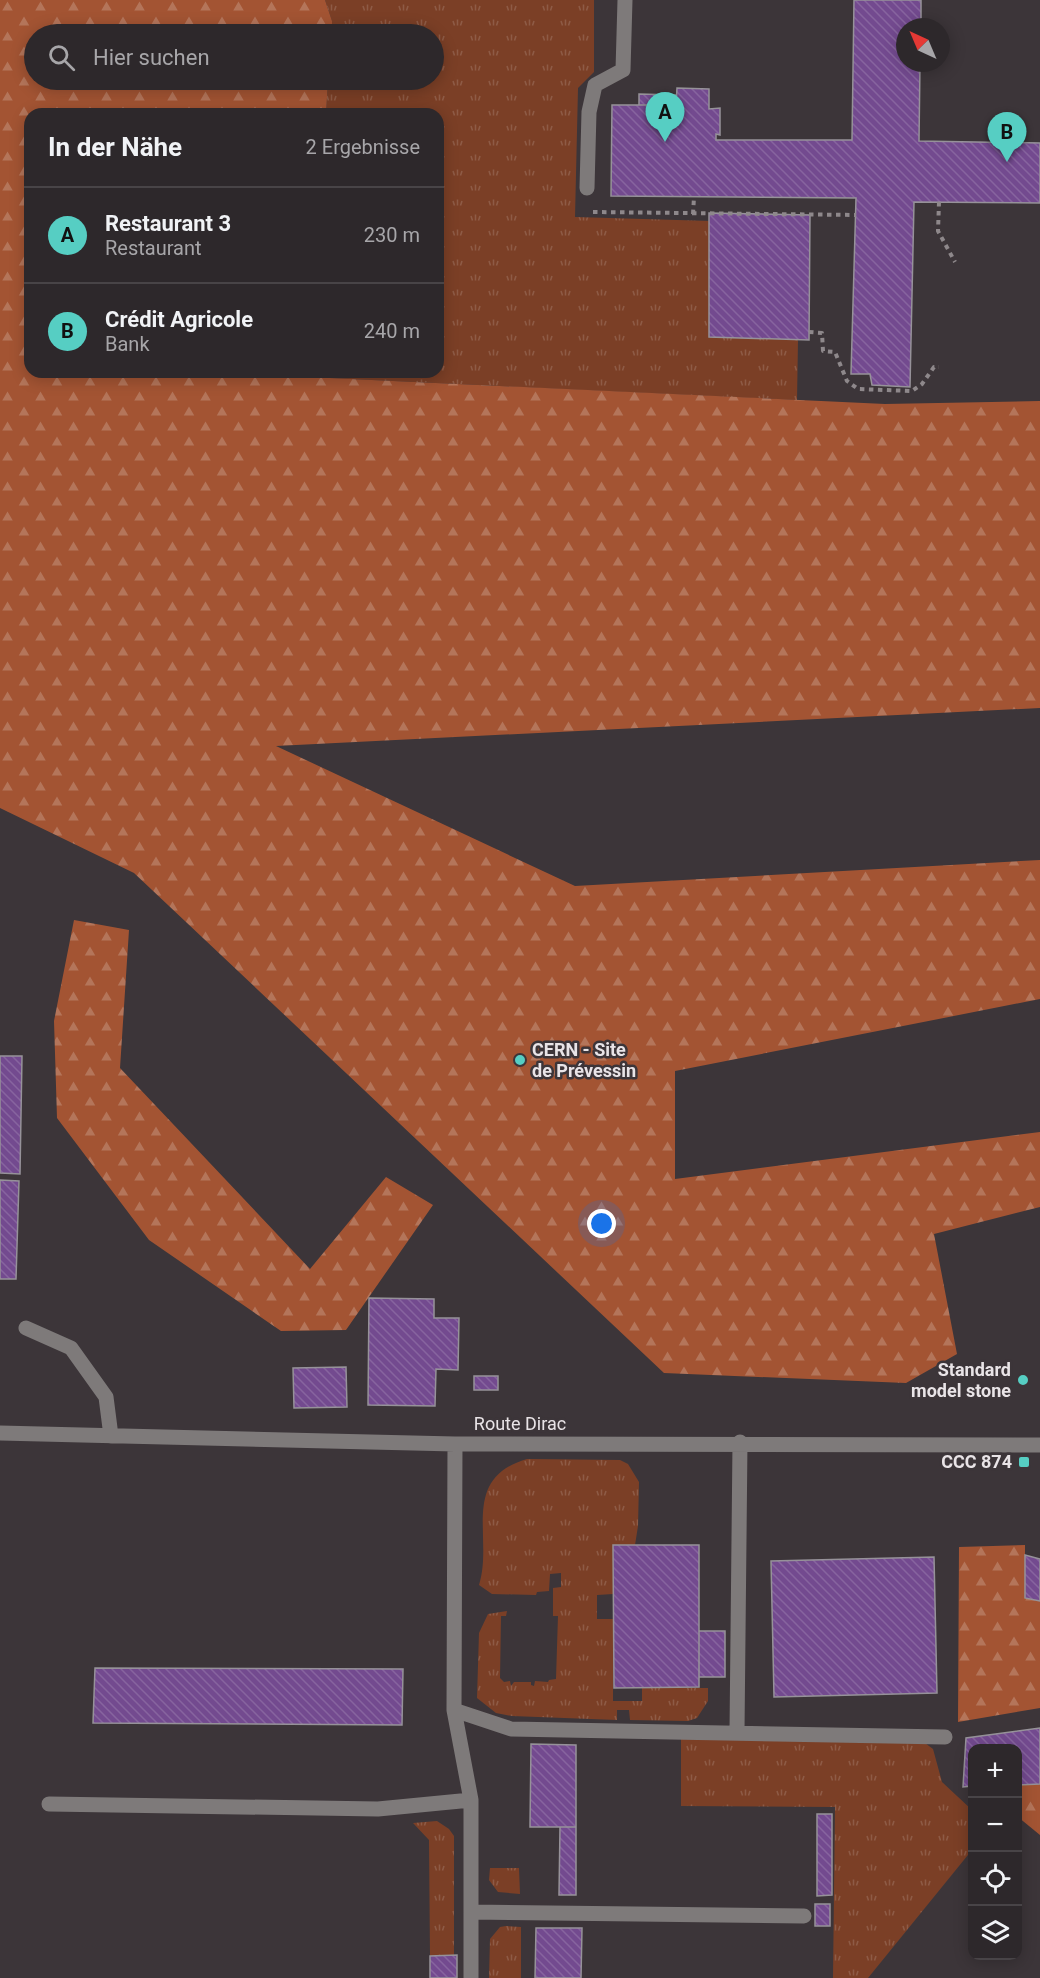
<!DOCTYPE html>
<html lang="de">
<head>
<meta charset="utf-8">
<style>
  :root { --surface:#2d282b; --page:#353033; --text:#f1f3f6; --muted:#a7a6a9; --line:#484447; --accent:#56cec3 }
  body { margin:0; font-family:Roboto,sans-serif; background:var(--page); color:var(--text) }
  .controls { position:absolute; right:18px; bottom:18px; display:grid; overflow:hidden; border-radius:12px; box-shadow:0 3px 15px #0003 }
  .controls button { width:54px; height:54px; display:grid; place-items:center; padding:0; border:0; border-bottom:2px solid var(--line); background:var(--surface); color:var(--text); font:30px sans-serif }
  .compass { position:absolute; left:896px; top:18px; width:54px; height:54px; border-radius:50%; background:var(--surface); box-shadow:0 3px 15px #0003; rotate:316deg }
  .you { position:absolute; left:602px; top:1224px; width:21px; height:21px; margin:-15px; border:4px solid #fff; border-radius:50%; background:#1a73e8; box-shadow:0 0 0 9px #1a73e833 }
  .badge { display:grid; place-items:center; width:39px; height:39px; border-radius:50%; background:var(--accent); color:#111; font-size:20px; font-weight:700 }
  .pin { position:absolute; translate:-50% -50px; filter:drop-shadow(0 2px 3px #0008) }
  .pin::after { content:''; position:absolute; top:32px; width:21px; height:18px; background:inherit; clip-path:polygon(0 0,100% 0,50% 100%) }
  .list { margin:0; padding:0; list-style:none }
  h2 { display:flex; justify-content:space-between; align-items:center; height:78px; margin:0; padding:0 24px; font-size:26px }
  h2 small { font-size:20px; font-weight:400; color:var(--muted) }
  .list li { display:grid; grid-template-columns:39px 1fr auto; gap:18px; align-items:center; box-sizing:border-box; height:96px; padding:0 24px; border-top:2px solid var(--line) }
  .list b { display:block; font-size:22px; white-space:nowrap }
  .list p { margin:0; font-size:20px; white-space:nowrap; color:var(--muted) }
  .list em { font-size:20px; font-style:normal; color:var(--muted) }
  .icon { flex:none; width:33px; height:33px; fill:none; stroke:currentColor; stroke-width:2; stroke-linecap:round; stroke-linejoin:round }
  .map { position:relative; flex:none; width:1040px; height:1978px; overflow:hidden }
  .search { position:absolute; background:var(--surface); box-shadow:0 3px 15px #0003; left:24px; top:24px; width:420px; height:66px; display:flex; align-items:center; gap:15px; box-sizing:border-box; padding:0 21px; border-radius:33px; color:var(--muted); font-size:22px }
  .panel { position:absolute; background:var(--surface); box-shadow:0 3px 15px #0003; left:24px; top:108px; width:420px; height:270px; border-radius:18px }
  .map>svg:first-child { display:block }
  .grass { fill:url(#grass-tufts) }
  .forest { fill:url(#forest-firs) }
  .building { fill:url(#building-back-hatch); stroke:#969299; stroke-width:1.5 }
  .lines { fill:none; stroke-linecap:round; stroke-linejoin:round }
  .path { stroke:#8e888b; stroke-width:4; stroke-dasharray:4.5 4.5; stroke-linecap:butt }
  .minor { stroke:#7e7a7a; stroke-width:15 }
  .poi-dot { fill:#56cec3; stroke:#3c3539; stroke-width:2 }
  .labels { text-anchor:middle; stroke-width:5; stroke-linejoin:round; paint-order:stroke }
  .poi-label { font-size:18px; font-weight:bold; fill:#e9e4e7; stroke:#3c3539; text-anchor:end }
  .street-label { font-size:18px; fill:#e9e4e7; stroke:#3c3539 }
</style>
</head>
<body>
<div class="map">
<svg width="1040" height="1978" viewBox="0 0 1040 1978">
  <defs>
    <pattern id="grass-tufts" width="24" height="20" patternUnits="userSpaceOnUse" patternTransform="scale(1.5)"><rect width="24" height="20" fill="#7b3f26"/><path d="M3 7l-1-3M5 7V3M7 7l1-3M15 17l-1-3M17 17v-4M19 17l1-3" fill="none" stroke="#8e5b46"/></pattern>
    <pattern id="forest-firs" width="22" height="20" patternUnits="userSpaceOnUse" patternTransform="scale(1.5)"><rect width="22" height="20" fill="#a35433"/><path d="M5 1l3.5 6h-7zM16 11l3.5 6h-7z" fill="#b4755a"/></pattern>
    <pattern id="building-back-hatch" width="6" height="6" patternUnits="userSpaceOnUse" patternTransform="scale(1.5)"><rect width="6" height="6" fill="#734a8f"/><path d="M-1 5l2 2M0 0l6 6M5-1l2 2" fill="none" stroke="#87649f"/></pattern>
  </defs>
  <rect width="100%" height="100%" fill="#3c3539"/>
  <!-- grass -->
  <path class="grass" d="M325,0H594V72L578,88L575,217L711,221L709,336L798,340L797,400L308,377V372H438V114H326L328,80H434V34H332V21Z
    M527,1459L620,1460L628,1464L639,1482L638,1526L635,1545L613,1546V1594L597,1595V1619H613V1701H642V1688H708V1701L697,1718L688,1721L630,1720L629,1710H617V1720L512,1716L496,1713L477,1698L479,1633L488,1614L507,1611L506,1616H501L500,1678L504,1682L510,1681L511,1686L514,1682H531V1685L534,1686L535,1681L548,1682L549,1680L556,1679L558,1616H553V1588L561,1587V1573L550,1574L549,1591L537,1592L536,1595L492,1594L479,1585C494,1538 459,1479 527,1459Z
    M681,1739L925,1743L933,1749L942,1782L972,1810V1850L868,1978H833L835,1807L681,1806Z
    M437,1821L449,1829L454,1836V1956H430L429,1840L413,1823Z
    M490,1868H519L520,1894L498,1892L489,1880Z
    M506,1926L521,1927V1978H489L490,1939L500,1927Z"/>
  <!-- forest -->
  <path class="forest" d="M0,0H325L332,21V34H34V80H328L326,114H30V372H308V377L885,404L1040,401V708L276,746L575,886L1040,860V999L675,1071V1179L1040,1132V1207L934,1234L957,1354L906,1383L664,1373L134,873L0,808Z
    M74,920L129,930L120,1068L310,1269L386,1177L433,1205L346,1330L281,1331L149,1240L57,1118L54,1021Z
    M1025,1545V1598L1040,1601V1708L958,1722L959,1547Z
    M1040,1784V1835L1018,1817V1785Z"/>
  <!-- building -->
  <path class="building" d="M854,0H921V27H905V63H920L919,141L1040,143V203L914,202L910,387L872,385L870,374H851L856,198L611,196L612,105H676L677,88L709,89V109L720,108V135L716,134V140H852Z
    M639,94L676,95V105H639Z
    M709,213L810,215L809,340L709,337Z
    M0,1056H22L20,1174L0,1173Z
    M0,1180L19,1181L16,1279H0Z
    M369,1298L434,1299V1318H459L458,1370L436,1369L435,1406L368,1405Z
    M346,1367L347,1407L294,1408L293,1368Z
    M474,1376H498V1390H474Z
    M613,1545H699V1687L614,1688Z
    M1025,1555L1040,1559V1601L1025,1598Z
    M934,1557L937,1693L774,1697L771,1561Z
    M699,1631H725V1677H699Z
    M95,1668L403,1669L402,1725L93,1723Z
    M1040,1728V1784L1018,1785V1748H972V1786L963,1787L966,1738Z
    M531,1744L576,1745V1827H530Z
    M817,1814H832V1895L817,1896Z
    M560,1827H576V1895H559Z
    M815,1904H830V1926H815Z
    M536,1928H582L581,1978H535Z
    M457,1955V1978H430V1956Z"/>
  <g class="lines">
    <!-- path -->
    <path class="path" d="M939,202L938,231L955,262
      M593,212L856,215
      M693,214L694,197
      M809,332L822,333L823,351L835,352L847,381L858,389L912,391L922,384L934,367H939"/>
    <!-- minor -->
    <path class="minor" d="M587,188L589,112L595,85L623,70L625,0
      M26,1328L71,1348L106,1397L111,1436
      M0,1433L455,1444L1040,1445
      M455,1444L454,1710L471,1800V1978
      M454,1710L511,1729L945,1737
      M737,1732L740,1442
      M49,1804L378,1809L471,1800
      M471,1912L804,1916"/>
  </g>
  <!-- markers -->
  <g class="poi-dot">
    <circle cx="520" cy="1060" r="6"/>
    <circle cx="1023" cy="1380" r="6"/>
    <rect x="1018" y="1456" width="12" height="12" rx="3"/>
  </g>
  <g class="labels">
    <!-- poi labels -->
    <g class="poi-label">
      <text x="532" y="1056" text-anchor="start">CERN - Site<tspan x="532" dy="21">de Prévessin</tspan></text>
      <text x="1011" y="1376">Standard<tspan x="1011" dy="21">model stone</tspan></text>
      <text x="1012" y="1468">CCC 874</text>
    </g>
    <!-- street labels -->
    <g class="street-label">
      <text x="520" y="1430">Route Dirac</text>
    </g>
  </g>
</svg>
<div class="controls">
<button>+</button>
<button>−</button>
<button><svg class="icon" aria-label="locate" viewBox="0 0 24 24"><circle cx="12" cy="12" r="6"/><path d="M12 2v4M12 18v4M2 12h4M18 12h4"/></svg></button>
<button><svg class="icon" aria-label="layers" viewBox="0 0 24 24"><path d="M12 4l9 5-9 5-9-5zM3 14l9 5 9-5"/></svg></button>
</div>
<svg class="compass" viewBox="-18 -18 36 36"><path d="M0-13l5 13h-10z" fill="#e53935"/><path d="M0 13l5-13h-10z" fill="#a7a6a9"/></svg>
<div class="you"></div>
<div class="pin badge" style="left:665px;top:142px">A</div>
<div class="pin badge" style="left:1007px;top:162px">B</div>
<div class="search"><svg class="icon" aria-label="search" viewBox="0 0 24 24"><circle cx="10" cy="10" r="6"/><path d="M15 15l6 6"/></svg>Hier suchen</div>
<section class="panel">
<h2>In der Nähe<small>2 Ergebnisse</small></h2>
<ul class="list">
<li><span class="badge">A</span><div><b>Restaurant 3</b><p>Restaurant</p></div><em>230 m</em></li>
<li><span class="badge">B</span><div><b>Crédit Agricole</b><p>Bank</p></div><em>240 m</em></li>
</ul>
</section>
</div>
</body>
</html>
